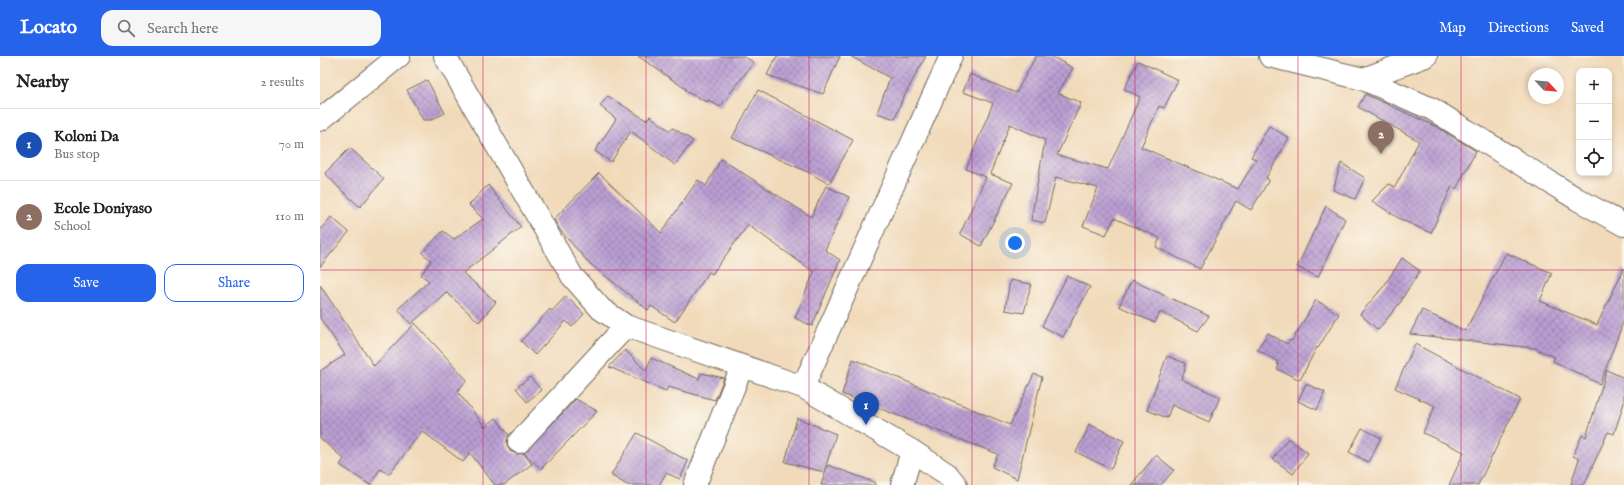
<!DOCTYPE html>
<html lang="en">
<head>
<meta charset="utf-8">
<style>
  :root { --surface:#fff; --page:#f6f6f6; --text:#222; --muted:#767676; --line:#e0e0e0; --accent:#2563eb }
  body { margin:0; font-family:"IM FELL English",serif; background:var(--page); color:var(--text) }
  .controls { position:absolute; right:12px; top:12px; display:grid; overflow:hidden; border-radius:8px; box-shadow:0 2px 6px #0003 }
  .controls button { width:36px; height:36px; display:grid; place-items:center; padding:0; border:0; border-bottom:1px solid var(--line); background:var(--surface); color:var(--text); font:20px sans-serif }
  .compass { position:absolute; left:1208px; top:12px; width:36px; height:36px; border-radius:50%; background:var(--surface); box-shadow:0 2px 6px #0003; rotate:116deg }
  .you { position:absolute; left:695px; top:187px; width:14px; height:14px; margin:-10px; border:3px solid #fff; border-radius:50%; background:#1a73e8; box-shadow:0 0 0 6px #1a73e833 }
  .badge { display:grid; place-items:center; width:26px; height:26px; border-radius:50%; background:var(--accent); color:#fff; font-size:13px; font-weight:700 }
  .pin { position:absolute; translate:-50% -33px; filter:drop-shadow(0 1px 2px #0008) }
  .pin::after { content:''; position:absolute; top:21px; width:14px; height:12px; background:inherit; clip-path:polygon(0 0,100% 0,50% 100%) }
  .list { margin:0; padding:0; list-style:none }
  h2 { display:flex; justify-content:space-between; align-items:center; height:52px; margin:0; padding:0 16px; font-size:17px }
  h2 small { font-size:13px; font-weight:400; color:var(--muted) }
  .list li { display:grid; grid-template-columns:26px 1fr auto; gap:12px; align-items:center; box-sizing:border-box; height:72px; padding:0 16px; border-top:1px solid var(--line) }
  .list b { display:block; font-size:15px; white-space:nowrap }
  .list p { margin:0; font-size:13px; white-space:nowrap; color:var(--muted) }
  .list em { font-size:13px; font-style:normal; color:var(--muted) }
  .actions { display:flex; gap:8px; padding:12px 16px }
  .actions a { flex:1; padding:9px 0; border:1px solid var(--accent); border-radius:12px; text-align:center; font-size:14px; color:var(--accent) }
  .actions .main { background:var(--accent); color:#fff }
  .icon { flex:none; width:22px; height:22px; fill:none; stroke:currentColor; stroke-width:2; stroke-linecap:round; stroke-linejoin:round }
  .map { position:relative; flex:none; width:1304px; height:429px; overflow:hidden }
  header { display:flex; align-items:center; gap:24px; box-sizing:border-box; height:56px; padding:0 20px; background:var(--accent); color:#fff }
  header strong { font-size:19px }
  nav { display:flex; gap:22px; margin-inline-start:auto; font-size:14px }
  .search { width:280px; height:36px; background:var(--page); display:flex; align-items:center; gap:10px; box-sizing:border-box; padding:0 14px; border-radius:12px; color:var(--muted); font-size:15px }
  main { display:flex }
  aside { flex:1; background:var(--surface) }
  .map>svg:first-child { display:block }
  .building { fill:url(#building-cross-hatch) }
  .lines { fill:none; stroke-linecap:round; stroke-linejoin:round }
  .minor-casing { stroke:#70685d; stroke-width:24 }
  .minor { stroke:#fff; stroke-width:22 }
  .grid { fill:none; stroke:#c2185b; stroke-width:1; stroke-opacity:0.55 }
</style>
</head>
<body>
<header>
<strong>Locato</strong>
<div class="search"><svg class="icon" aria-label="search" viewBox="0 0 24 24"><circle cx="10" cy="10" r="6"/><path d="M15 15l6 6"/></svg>Search here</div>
<nav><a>Map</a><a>Directions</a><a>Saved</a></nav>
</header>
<main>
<aside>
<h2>Nearby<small>2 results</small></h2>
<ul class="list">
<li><span class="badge" style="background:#1a4fb4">1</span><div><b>Koloni Da</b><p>Bus stop</p></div><em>70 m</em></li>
<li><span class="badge" style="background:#8d6e63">2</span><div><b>Ecole Doniyaso</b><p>School</p></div><em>110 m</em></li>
</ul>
<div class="actions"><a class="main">Save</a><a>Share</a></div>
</aside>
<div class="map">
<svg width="1304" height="429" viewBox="0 0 1304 429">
  <defs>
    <pattern id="building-cross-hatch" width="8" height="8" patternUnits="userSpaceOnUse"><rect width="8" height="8" fill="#ba9ed3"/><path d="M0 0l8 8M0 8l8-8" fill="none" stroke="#9781ab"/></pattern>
  </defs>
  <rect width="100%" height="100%" fill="#fbf7ec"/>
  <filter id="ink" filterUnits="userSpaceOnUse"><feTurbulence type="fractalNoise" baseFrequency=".025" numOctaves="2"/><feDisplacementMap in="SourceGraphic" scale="8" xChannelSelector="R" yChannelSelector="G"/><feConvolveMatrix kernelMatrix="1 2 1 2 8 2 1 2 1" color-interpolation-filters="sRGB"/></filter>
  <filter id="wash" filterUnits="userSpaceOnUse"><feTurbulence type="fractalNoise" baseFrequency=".012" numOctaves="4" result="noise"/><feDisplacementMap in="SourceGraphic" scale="16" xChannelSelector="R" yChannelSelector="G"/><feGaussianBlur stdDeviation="0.9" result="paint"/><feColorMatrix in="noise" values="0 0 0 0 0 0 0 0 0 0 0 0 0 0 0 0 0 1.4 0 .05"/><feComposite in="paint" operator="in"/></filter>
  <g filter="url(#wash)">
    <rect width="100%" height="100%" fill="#f1daba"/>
    <g id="blocks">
      <!-- building -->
      <path class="building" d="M318,0H422L434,6L400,51L388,44L387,46L365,35L366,33Z
        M457,0H520L503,38L447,19Z
        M530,0H606L582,44L575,63L557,57L570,22Z
        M716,0H731L753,12L738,37L761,47L737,99L788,113L820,41L804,33L818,5L858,24L844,52L839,50L821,91L918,133L936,103L931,101L949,70L969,82L946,122L949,124L931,154L916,145L880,213L836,191L840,182L794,162L786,179L763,170L778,132L736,121L725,167L711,164L725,84L690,68L670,118L693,127L661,190L640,178L666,121L646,113L673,47L643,36L650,18L696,37Z
        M107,24L125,57L111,64H103L87,34Z
        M438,34L533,84L509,128L490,117L412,82Z
        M1045,38L1117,71L1156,95L1136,133L1132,130L1111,177L1080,163L1052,145L1069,128L1075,131L1099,85L1038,51Z
        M288,40L326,64L330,60L350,75L353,72L373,85L355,109L311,75L291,106L275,95L296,63L280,50Z
        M30,92L64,123L40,151L19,132L5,117Z
        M401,103L491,161L506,130L529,141L505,194L520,204L492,270L475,262L494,216L428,169L392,218L389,216L355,266L331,250L328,254L268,206L240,174L234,163L279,117L341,177L378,124L386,130Z
        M1021,107L1045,122L1035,143L1013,134Z
        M168,129L201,171L143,217L176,246L159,266L126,236L91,268L78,253L109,225L101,219L111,204L102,197L123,175L134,183L163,163L149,149Z
        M1006,150L1025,163L998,221L977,211Z
        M11,161L29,176L0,211V174Z
        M1186,197L1232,217L1220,245L1277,269L1304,212V264L1280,328L1233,305L1235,301L1214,292L1090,278L1102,254L1145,275Z
        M1082,202L1100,215L1081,244H1082L1058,274L1040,258L1064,230Z
        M747,220L770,231L743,281L722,270Z
        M690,224L711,228L704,257L685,254Z
        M812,224L822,229L889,260L878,275L840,256L835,267L799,250Z
        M0,229L54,310L95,267L147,324L137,335L165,371L176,362L189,379L187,384V389L190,395L197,398L204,397L212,408L184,429H175L150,397L143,406L102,375L69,418L60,413L50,429L20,409L24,403L0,382V315L25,299L0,262Z
        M246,240L264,258L252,271L246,265L215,299L201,285L230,253L232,255Z
        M996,244L1019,258L998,292L997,291L980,324L957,313L959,309L957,308L958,306L937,293L948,277L967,288L970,284L972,285Z
        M1095,288L1200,343L1158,429H1129L1144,396L1103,377L1115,350L1075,332Z
        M305,294L326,315L331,302L379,323L381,317L404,322L395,344L348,331L346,335L289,311Z
        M847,300L865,307V314L861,323L900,341L889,366L852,349L847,362L827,354Z
        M533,303L690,369L714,318L722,321L697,423L672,411L678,398L522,338Z
        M1287,314L1304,322V347L1294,378L1288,376L1264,429H1254L1251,428L1259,403L1253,400L1262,379L1266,381Z
        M210,321L221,334L207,346L196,332Z
        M986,328L1005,336L997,354L978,345Z
        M256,343L277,355L221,413L204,397Z
        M477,362L516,378L504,416L465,406Z
        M769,368L804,385L791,413L756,396L765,379Z
        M1042,372L1061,382L1048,406L1029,396Z
        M317,377L368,405L360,423L346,417L339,429H307L291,419Z
        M968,382L988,397L973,418L953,403Z
        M836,399L854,414L841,429H811Z
        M508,409L556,427V429H501Z"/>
    </g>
  </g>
  <g filter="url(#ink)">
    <use href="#blocks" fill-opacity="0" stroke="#70685d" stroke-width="1"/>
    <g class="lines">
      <defs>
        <path id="minor" d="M125,0L252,220L281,253L306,270L483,331L592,395L627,418L636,429
          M950,0L1043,23L1112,53L1257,143L1304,169
          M1043,23L1106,0
          M0,64L79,0
          M483,331L631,0
          M199,386L306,270
          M375,429L422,310
          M582,429L592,395"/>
      </defs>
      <!-- minor casing -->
      <use href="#minor" class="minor-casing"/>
      <!-- minor -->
      <use href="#minor" class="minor"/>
    </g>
  </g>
  <!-- grid -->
  <path class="grid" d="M163,0V429M326,0V429M489,0V429M652,0V429M815,0V429M978,0V429M1141,0V429M0,214H1304"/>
</svg>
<div class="controls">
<button>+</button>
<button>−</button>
<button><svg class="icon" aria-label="locate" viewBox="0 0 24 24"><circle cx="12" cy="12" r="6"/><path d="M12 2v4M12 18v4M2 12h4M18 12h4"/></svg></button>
</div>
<svg class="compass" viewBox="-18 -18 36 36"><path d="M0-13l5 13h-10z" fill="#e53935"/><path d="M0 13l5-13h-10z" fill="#767676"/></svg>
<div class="you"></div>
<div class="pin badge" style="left:546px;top:369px;background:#1a4fb4">1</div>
<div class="pin badge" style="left:1061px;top:98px;background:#8d6e63">2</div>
</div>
</main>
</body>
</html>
